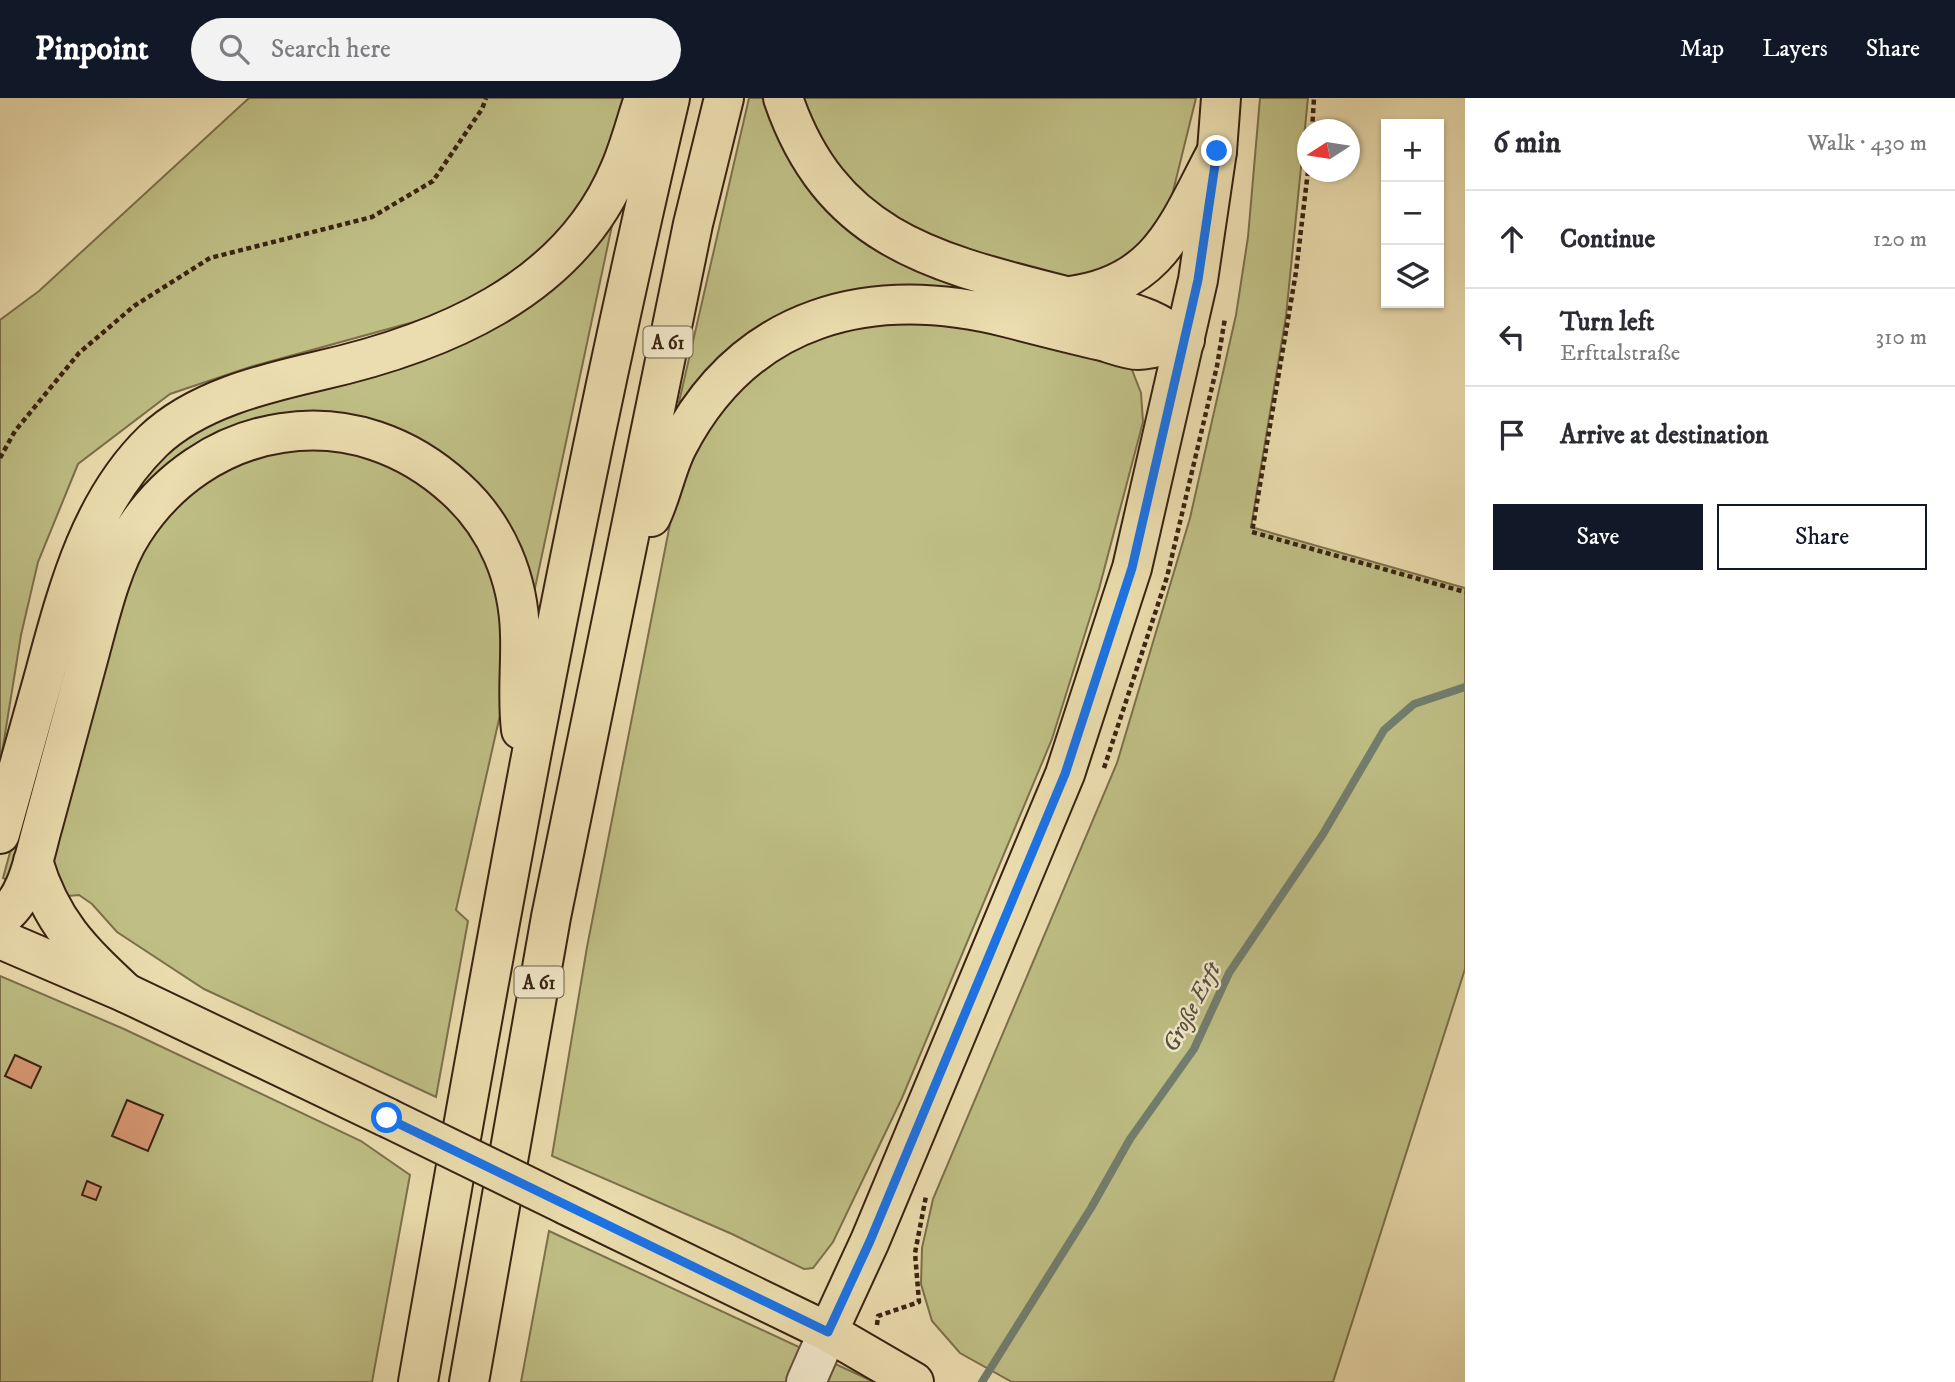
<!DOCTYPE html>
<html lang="en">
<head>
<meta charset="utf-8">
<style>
  :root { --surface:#fff; --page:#f2f2f3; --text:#2b2b33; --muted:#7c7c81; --line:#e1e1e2; --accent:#111827 }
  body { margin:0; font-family:"IM FELL DW Pica",serif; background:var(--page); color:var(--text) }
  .controls { position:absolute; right:21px; top:21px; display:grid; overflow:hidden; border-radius:0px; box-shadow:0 2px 5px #0004 }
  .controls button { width:63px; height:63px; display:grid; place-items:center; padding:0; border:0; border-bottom:2px solid var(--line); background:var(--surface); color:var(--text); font:35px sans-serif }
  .compass { position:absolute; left:1297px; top:21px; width:63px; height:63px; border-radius:50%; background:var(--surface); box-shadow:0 2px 5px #0004; rotate:258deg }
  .stop { position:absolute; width:21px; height:21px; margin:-16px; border:5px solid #1a73e8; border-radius:50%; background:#fff }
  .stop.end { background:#1a73e8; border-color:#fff; box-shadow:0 2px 7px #0008 }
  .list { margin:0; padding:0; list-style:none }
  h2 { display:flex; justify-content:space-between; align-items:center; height:91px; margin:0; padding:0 28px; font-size:30px }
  h2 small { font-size:23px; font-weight:400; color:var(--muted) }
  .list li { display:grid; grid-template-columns:46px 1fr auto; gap:21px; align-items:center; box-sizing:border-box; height:98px; padding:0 28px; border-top:2px solid var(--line) }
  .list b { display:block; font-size:26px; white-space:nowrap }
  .list p { margin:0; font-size:23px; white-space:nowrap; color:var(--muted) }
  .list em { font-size:23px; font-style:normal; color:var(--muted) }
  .actions { display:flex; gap:14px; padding:21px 28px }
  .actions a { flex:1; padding:16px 0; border:2px solid var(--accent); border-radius:0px; text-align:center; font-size:24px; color:var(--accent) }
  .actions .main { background:var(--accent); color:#fff }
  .icon { flex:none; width:38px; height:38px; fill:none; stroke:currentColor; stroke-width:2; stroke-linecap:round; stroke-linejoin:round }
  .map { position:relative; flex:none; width:1465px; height:1284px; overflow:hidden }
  header { display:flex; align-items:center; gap:42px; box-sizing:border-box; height:98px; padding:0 35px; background:var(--accent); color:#fff }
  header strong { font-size:33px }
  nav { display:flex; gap:38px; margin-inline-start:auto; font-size:24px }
  .search { width:490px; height:63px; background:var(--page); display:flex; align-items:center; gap:18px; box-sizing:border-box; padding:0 24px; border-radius:38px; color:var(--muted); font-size:26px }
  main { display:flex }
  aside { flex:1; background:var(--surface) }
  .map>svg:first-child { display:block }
  .green { fill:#bfbf85; stroke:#7c704c; stroke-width:2 }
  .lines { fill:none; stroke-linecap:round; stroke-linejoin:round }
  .stream { stroke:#727e6f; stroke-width:8 }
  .building { fill:#db9c78; stroke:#392212; stroke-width:2 }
  .minor-casing { stroke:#665139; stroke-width:42 }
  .major-casing { stroke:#392212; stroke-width:42 }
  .highway-casing { stroke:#392212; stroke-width:42 }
  .path { stroke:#392212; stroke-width:4.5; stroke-dasharray:5 3.5; stroke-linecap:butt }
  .minor { stroke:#f2e9cb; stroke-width:38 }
  .major { stroke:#ebddaf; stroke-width:38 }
  .highway { stroke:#ebddaf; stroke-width:38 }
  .major-bridge-casing { stroke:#392212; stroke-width:42; stroke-linecap:butt }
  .major-bridge { stroke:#ebddaf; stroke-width:38 }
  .route { stroke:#1a73e8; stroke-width:9 }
  .labels { text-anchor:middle; stroke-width:5; stroke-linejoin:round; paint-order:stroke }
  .shield { fill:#f2e9cb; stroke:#705e4a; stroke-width:2 }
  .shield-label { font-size:19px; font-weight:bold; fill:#392212 }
  .water-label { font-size:23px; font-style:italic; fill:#565040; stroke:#f2e9cb }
</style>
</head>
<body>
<header>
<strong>Pinpoint</strong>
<div class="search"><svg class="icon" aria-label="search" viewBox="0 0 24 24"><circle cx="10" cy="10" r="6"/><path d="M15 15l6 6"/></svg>Search here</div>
<nav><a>Map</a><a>Layers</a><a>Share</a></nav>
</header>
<main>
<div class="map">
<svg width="1465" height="1284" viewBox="0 0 1465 1284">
  <rect width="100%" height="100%" fill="#ebddaf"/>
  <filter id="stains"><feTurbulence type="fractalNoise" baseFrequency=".00286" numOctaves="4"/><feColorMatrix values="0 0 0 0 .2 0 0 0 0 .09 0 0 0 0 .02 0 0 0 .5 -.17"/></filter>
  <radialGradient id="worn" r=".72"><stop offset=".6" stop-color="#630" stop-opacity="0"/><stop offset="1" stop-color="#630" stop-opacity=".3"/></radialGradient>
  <!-- green -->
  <path class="green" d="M249,0H624L605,72L561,132L513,175L450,214L250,269L170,296L78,366L38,464L21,537L0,667V222L39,193Z
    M749,0H770L828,104L1096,218L884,195L679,304Z
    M796,0H1196L1166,122L1151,146L1081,184L921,142L843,86Z
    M1260,0H1308L1286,218L1251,429L1465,490V871L1333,1284H1012L960,1255L932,1223L921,1186L922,1150L933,1101L1117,665L1190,420L1236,217L1248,139Z
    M617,104L532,504L522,462L346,322L151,392L13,785L3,780L47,618L128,391L192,330L389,266Z
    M903,220L972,227L1117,261L1132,272L1141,295L1143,324L1099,491L1052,641L902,1000L833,1144L813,1170L804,1171L732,1136L552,1058L587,849L679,380L724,298L806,240Z
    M347,348L431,383L489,455L511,546L500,617L456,812L468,823L436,999L204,891L117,834L92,806L79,797L57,799L50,749L138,450L204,378L255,354Z
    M0,878L124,931L361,1043L410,1077L372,1284H0Z
    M549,1133L874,1284H521Z"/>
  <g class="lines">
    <!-- stream -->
    <path class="stream" d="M982,1284L1091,1110L1130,1041L1194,951L1229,875L1323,736L1384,632L1414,606L1465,589"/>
  </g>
  <!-- building -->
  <path class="building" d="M15,957L41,969L31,990L5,978Z
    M127,1002L163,1017L148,1053L112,1038Z
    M87,1083L101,1089L96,1102L82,1097Z"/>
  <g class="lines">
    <defs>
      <path id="minor" d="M806,1284L828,1234"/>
      <path id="major" d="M0,841L126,895L388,1020
        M566,1107L828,1234L914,1284
        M828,1234L870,1143L1065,676L1132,470L1198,182L1217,53L1221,0"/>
      <path id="highway" d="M783,0C833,147 943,166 1077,201C1098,207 1122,211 1143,219C1158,224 1172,234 1185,242
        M1070,198C1161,186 1178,125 1217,53
        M651,419C662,396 666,371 677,349C746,216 871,185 1009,220C1040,228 1071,236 1102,243C1113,246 1127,252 1138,252C1153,252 1171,245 1185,242
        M0,736C14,685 28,634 43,582C66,498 88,406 153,343C196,302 262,286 318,273C438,246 569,194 620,71C630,48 636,23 644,0
        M33,763C51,824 80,852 126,895
        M0,820C28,802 34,758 43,727C59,669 74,611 90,554C100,517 112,466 133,434C166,382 220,344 282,335C347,325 408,347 456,391C497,428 519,481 520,537C521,568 517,600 521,632
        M418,1284C493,854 570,424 670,0
        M469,1284L551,819L693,126L724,0"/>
    </defs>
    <!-- minor casing -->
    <use href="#minor" class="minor-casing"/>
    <!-- major casing -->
    <use href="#major" class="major-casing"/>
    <!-- highway casing -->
    <use href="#highway" class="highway-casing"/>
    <!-- path -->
    <path class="path" d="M1312,32L1314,0
      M1308,73L1296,174L1252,434L1465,494
      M0,360L15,333L79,255L134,208L210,160L372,119L433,83L482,11L486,0
      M1104,670L1167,479L1217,268L1225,220
      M877,1227L878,1218L919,1204L915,1155L926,1098"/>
    <!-- minor -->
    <use href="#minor" class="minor"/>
    <!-- major -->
    <use href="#major" class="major"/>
    <!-- highway -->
    <use href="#highway" class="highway"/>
    <defs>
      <path id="major-bridge" d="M388,1020L566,1107"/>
    </defs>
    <!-- major-bridge casing -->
    <use href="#major-bridge" class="major-bridge-casing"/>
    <!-- major-bridge -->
    <use href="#major-bridge" class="major-bridge"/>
  </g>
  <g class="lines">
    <!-- route -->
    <path class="route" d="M387,1020L828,1234L870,1143L1065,676L1132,470L1198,182L1217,53"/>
  </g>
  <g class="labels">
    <!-- shield labels -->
    <g class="shield">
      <rect x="643.5" y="228.5" width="49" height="31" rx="5"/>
      <rect x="514.5" y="868.5" width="49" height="31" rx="5"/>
    </g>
    <g class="shield-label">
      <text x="668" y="251">A 61</text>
      <text x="539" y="891">A 61</text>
    </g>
    <!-- water labels -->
    <g class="water-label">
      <text transform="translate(1191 909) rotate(-62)" y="8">Große Erft</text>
    </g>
  </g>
  <rect width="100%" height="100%" filter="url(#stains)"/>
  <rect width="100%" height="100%" fill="url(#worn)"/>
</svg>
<div class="controls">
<button>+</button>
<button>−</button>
<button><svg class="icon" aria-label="layers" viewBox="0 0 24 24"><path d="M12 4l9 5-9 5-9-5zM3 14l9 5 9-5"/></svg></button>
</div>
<svg class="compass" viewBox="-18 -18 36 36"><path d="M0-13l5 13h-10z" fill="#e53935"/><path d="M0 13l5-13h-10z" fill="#7c7c81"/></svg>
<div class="stop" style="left:387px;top:1020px"></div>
<div class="stop end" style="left:1217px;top:53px"></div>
</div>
<aside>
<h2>6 min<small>Walk · 430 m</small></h2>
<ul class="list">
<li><svg class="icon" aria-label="ahead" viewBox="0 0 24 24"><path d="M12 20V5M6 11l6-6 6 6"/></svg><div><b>Continue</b></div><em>120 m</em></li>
<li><svg class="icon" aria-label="left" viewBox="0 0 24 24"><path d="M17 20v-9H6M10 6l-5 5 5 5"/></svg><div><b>Turn left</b><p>Erfttalstraße</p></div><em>310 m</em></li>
<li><svg class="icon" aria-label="arrive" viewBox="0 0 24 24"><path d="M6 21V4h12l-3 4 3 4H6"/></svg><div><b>Arrive at destination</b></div></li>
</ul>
<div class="actions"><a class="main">Save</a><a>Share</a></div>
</aside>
</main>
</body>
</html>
